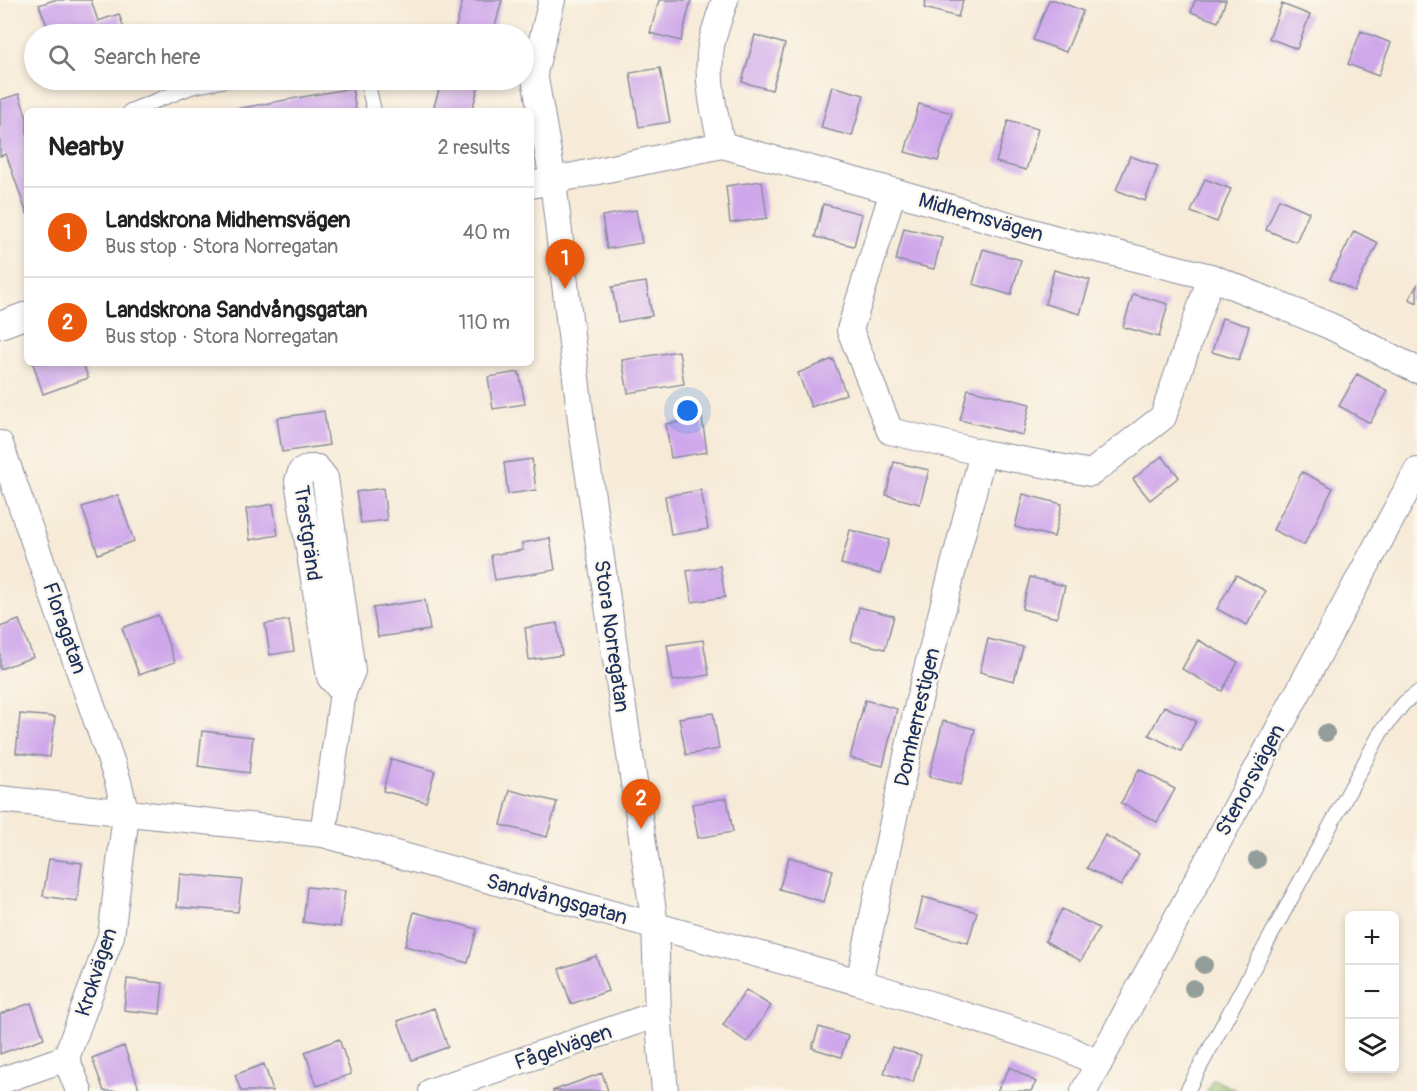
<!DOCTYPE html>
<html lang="en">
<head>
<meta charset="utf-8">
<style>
  :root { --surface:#fff; --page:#f6f6f6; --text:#222; --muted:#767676; --line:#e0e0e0; --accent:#ea580c }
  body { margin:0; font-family:Pangolin,sans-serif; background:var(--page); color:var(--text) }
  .controls { position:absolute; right:18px; bottom:18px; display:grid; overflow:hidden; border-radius:9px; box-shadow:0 3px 9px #0003 }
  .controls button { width:54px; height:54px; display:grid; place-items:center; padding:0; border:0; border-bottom:2px solid var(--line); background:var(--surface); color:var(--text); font:30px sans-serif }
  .you { position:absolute; left:688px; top:411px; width:21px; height:21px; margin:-15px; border:4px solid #fff; border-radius:50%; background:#1a73e8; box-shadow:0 0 0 9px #1a73e833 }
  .badge { display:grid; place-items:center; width:39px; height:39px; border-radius:50%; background:var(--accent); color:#fff; font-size:20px; font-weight:700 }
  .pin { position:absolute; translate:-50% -50px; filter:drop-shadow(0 2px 3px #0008) }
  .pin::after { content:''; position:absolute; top:32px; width:21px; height:18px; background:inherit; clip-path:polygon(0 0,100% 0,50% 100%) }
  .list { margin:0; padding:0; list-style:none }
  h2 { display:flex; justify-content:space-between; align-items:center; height:78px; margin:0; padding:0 24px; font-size:26px }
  h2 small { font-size:20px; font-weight:400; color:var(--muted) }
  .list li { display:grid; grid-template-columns:39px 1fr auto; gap:18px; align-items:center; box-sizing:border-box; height:90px; padding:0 24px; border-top:2px solid var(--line) }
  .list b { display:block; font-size:22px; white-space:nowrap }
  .list p { margin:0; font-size:20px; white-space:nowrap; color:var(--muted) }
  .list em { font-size:20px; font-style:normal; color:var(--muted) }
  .icon { flex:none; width:33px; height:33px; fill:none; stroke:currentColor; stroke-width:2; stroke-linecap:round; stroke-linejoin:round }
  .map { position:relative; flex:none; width:1417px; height:1091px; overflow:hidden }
  .search { position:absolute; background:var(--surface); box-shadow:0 3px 9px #0003; left:24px; top:24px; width:510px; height:66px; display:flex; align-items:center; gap:15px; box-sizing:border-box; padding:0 21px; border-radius:33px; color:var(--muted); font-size:22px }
  .panel { position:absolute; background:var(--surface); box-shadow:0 3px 9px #0003; left:24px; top:108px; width:510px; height:258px; border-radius:9px }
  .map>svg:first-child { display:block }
  .green { fill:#9dc774; stroke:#5c7b69; stroke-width:1.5 }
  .building { fill:#cfa7eb }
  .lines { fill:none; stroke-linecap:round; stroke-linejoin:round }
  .lane-casing { stroke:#898d9b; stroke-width:16 }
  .street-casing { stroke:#898d9b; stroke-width:28 }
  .lane { stroke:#fff; stroke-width:14 }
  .street { stroke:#fff; stroke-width:26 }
  .tree { fill:#939d99 }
  .labels { text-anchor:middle; stroke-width:4.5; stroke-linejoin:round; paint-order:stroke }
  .street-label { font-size:21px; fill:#1b2f5e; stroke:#fbf7ec }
</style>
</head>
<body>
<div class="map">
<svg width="1417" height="1091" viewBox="0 0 1417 1091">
  <rect width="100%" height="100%" fill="#fbf7ec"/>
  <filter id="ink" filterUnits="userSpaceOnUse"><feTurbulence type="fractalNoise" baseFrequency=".0167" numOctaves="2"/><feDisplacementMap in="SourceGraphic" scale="12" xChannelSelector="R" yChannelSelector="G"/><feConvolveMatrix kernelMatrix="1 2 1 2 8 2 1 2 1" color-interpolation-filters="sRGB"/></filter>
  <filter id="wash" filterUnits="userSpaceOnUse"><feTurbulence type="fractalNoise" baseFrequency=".008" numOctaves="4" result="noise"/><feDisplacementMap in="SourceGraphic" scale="24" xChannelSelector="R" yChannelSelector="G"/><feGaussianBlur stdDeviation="1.35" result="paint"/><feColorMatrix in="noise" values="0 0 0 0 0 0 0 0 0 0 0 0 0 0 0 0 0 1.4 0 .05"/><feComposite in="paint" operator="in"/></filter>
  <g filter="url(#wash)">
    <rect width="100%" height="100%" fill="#f7ebd8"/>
    <!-- green -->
    <path class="green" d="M1213,1079L1237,1091H1207Z"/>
    <g id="blocks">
      <!-- building -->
      <path class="building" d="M54,0H91L98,21L119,14L126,34H50L39,5Z
        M463,0H502L493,34H454Z
        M659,0H691L681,41L650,33Z
        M926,0H963L958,17L924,8Z
        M1049,0H1055L1083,11L1066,52L1033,40Z
        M1195,0H1226L1218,22L1191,12Z
        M1282,4L1310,15L1297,49L1269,38Z
        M1361,31L1391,43L1378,76L1348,64Z
        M755,35L785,44L772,90L742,82Z
        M660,68L670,122L639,127L630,73Z
        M442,80H480L472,111H451L434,106Z
        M832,86L864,95L852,136L821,128Z
        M352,88L356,111H231V110Z
        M19,94L27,118V214L6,154L0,156V100Z
        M919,104L952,113L938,161L905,152Z
        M1008,121L1038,129L1026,170L996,162Z
        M1130,156L1158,166L1145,201L1116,190Z
        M1205,179L1231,189L1217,222L1191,212Z
        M762,181L767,218L730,223L726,186Z
        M1279,199L1309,212L1296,242L1266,230Z
        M823,204L862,214L854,246L815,237Z
        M636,210L642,243L607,249L602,216Z
        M904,228L942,237L934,269L896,260Z
        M1354,231L1378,243L1354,291L1330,279Z
        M983,249L1021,260L1011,295L973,284Z
        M1054,270L1090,280L1080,314L1045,304Z
        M646,282L652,316L618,322L612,287Z
        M1417,285V303L1409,299Z
        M1133,294L1168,304L1159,337L1123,327Z
        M1222,318L1249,326L1239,360L1212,352Z
        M679,351L684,384L628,393L622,360Z
        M833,359L846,394L811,407L798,373Z
        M33,363H83L88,378L43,394Z
        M519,372L525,404L493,409L488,377Z
        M1357,374L1388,391L1370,423L1339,406Z
        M968,389L1030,404L1023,435L960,420Z
        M324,411L329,445L282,452L277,418Z
        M702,418L707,452L671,458L666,424Z
        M1162,456L1179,477L1150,500L1133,479Z
        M532,459L536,490L508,494L504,463Z
        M894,462L929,470L920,504L886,495Z
        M1302,472L1333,488L1304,545L1273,530Z
        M383,488L387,520L361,523L356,492Z
        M701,490L708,529L671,535L665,496Z
        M1023,494L1062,504L1054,537L1015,527Z
        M118,495L134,541L98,554L82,507Z
        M273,504L278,535L250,540L246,509Z
        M850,530L889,540L880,574L841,564Z
        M550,538L555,570L495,580L491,555L523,550L522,543Z
        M720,566L725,597L692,602L687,571Z
        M1236,575L1266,591L1247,625L1217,609Z
        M1030,577L1065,586L1057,618L1022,609Z
        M425,600L430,630L378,637L373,608Z
        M859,607L894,616L885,649L851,641Z
        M158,615L175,662L139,675L122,628Z
        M19,620L33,657L0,669V627Z
        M289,620L294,651L270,655L265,624Z
        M557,623L562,655L529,660L525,628Z
        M988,639L1023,647L1014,681L980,672Z
        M703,640L709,675L673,681L667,645Z
        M1198,640L1238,662L1222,691L1182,669Z
        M865,700L897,709L883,766L850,758Z
        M1164,706L1196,721L1181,751L1149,735Z
        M713,713L719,749L686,755L679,718Z
        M20,714L55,717L50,757L16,753Z
        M943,721L975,729L961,785L929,777Z
        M202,731L253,737L249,773L198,766Z
        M391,759L435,771L426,802L383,791Z
        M1139,769L1175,789L1157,822L1121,803Z
        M510,790L557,802L547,837L501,825Z
        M727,798L733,832L698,838L692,804Z
        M1105,835L1139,854L1121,886L1087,868Z
        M789,857L833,870L824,902L779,889Z
        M49,859L82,863L77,901L43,896Z
        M180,874L242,880L238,912L177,907Z
        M307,887L345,891L340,927L303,922Z
        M923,897L977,912L968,943L915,929Z
        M1062,909L1099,928L1081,961L1045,941Z
        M414,912L477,929L468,963L405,946Z
        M596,956L608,991L571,1004L559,969Z
        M127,979L163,983L160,1014L124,1010Z
        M746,990L771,1006L747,1042L723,1025Z
        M31,1003L44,1038L0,1054V1014Z
        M434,1008L448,1047L412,1060L398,1021Z
        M819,1027L848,1036L841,1057L812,1048Z
        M339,1039L351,1074L317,1086L305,1052Z
        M124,1046L140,1091H104L92,1058Z
        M892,1047L921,1055L913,1082L884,1073Z
        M264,1064L273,1091H241L235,1075Z
        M1010,1067L1036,1082L1031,1091H997Z
        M602,1073L608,1091H552Z"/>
    </g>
  </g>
  <g filter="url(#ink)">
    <use href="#blocks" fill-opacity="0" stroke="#898d9b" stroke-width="1.5"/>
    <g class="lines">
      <defs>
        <path id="lane" d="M367,80L374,111
          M130,111L191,87L227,80
          M1187,1091L1381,732L1404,703L1417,693"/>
        <path id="street" d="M552,0L534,73L553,181L582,429L655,925L658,1014L665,1091
          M722,145C714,113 706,79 711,46C714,31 720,15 725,0
          M531,185L722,145L893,191L1053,238L1211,277L1330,326L1417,370
          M893,191L850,330L890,431L983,453L1091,473L1163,417L1211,277
          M0,325L27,315
          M0,444L117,778L126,814L111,936L66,1058L79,1091
          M0,799L323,834L859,982L1063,1046L1099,1064
          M323,834L343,692L352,671L325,478L317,468H309L301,472L298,481L330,677L343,692
          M859,982L918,704L983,453
          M0,1081L66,1058
          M432,1091L658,1014
          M1084,1091L1417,471"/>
      </defs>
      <!-- lane casing -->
      <use href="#lane" class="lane-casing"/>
      <!-- street casing -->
      <use href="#street" class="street-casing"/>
      <!-- lane -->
      <use href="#lane" class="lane"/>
      <!-- street -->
      <use href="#street" class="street"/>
    </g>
    <!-- trees -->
    <g class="tree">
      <circle cx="1326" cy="733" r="9"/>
      <circle cx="1257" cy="860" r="9"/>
      <circle cx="1204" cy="965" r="9"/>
      <circle cx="1193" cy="988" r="9"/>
    </g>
  </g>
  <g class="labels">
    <!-- street labels -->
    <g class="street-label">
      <text transform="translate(981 217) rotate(16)" y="7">Midhemsvägen</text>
      <text transform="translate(308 533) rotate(82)" y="7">Trastgränd</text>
      <text transform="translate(65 628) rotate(71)" y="7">Floragatan</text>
      <text transform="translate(612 636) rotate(82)" y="7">Stora Norregatan</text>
      <text transform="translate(917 717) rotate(-77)" y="7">Domherrestigen</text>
      <text transform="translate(1250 780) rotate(-62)" y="7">Stenorsvägen</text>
      <text transform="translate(557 899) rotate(15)" y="7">Sandvångsgatan</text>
      <text transform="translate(96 972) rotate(-72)" y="7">Krokvägen</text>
      <text transform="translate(563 1047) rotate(-19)" y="7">Fågelvägen</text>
    </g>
  </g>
</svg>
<div class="controls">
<button>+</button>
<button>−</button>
<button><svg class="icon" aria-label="layers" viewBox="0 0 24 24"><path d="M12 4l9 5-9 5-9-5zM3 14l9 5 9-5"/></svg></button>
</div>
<div class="you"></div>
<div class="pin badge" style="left:565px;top:289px">1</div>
<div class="pin badge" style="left:641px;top:829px">2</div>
<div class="search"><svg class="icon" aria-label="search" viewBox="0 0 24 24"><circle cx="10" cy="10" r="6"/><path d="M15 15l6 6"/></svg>Search here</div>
<section class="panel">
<h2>Nearby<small>2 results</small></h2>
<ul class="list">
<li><span class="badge">1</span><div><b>Landskrona Midhemsvägen</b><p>Bus stop · Stora Norregatan</p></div><em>40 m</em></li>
<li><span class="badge">2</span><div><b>Landskrona Sandvångsgatan</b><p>Bus stop · Stora Norregatan</p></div><em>110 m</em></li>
</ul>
</section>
</div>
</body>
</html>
